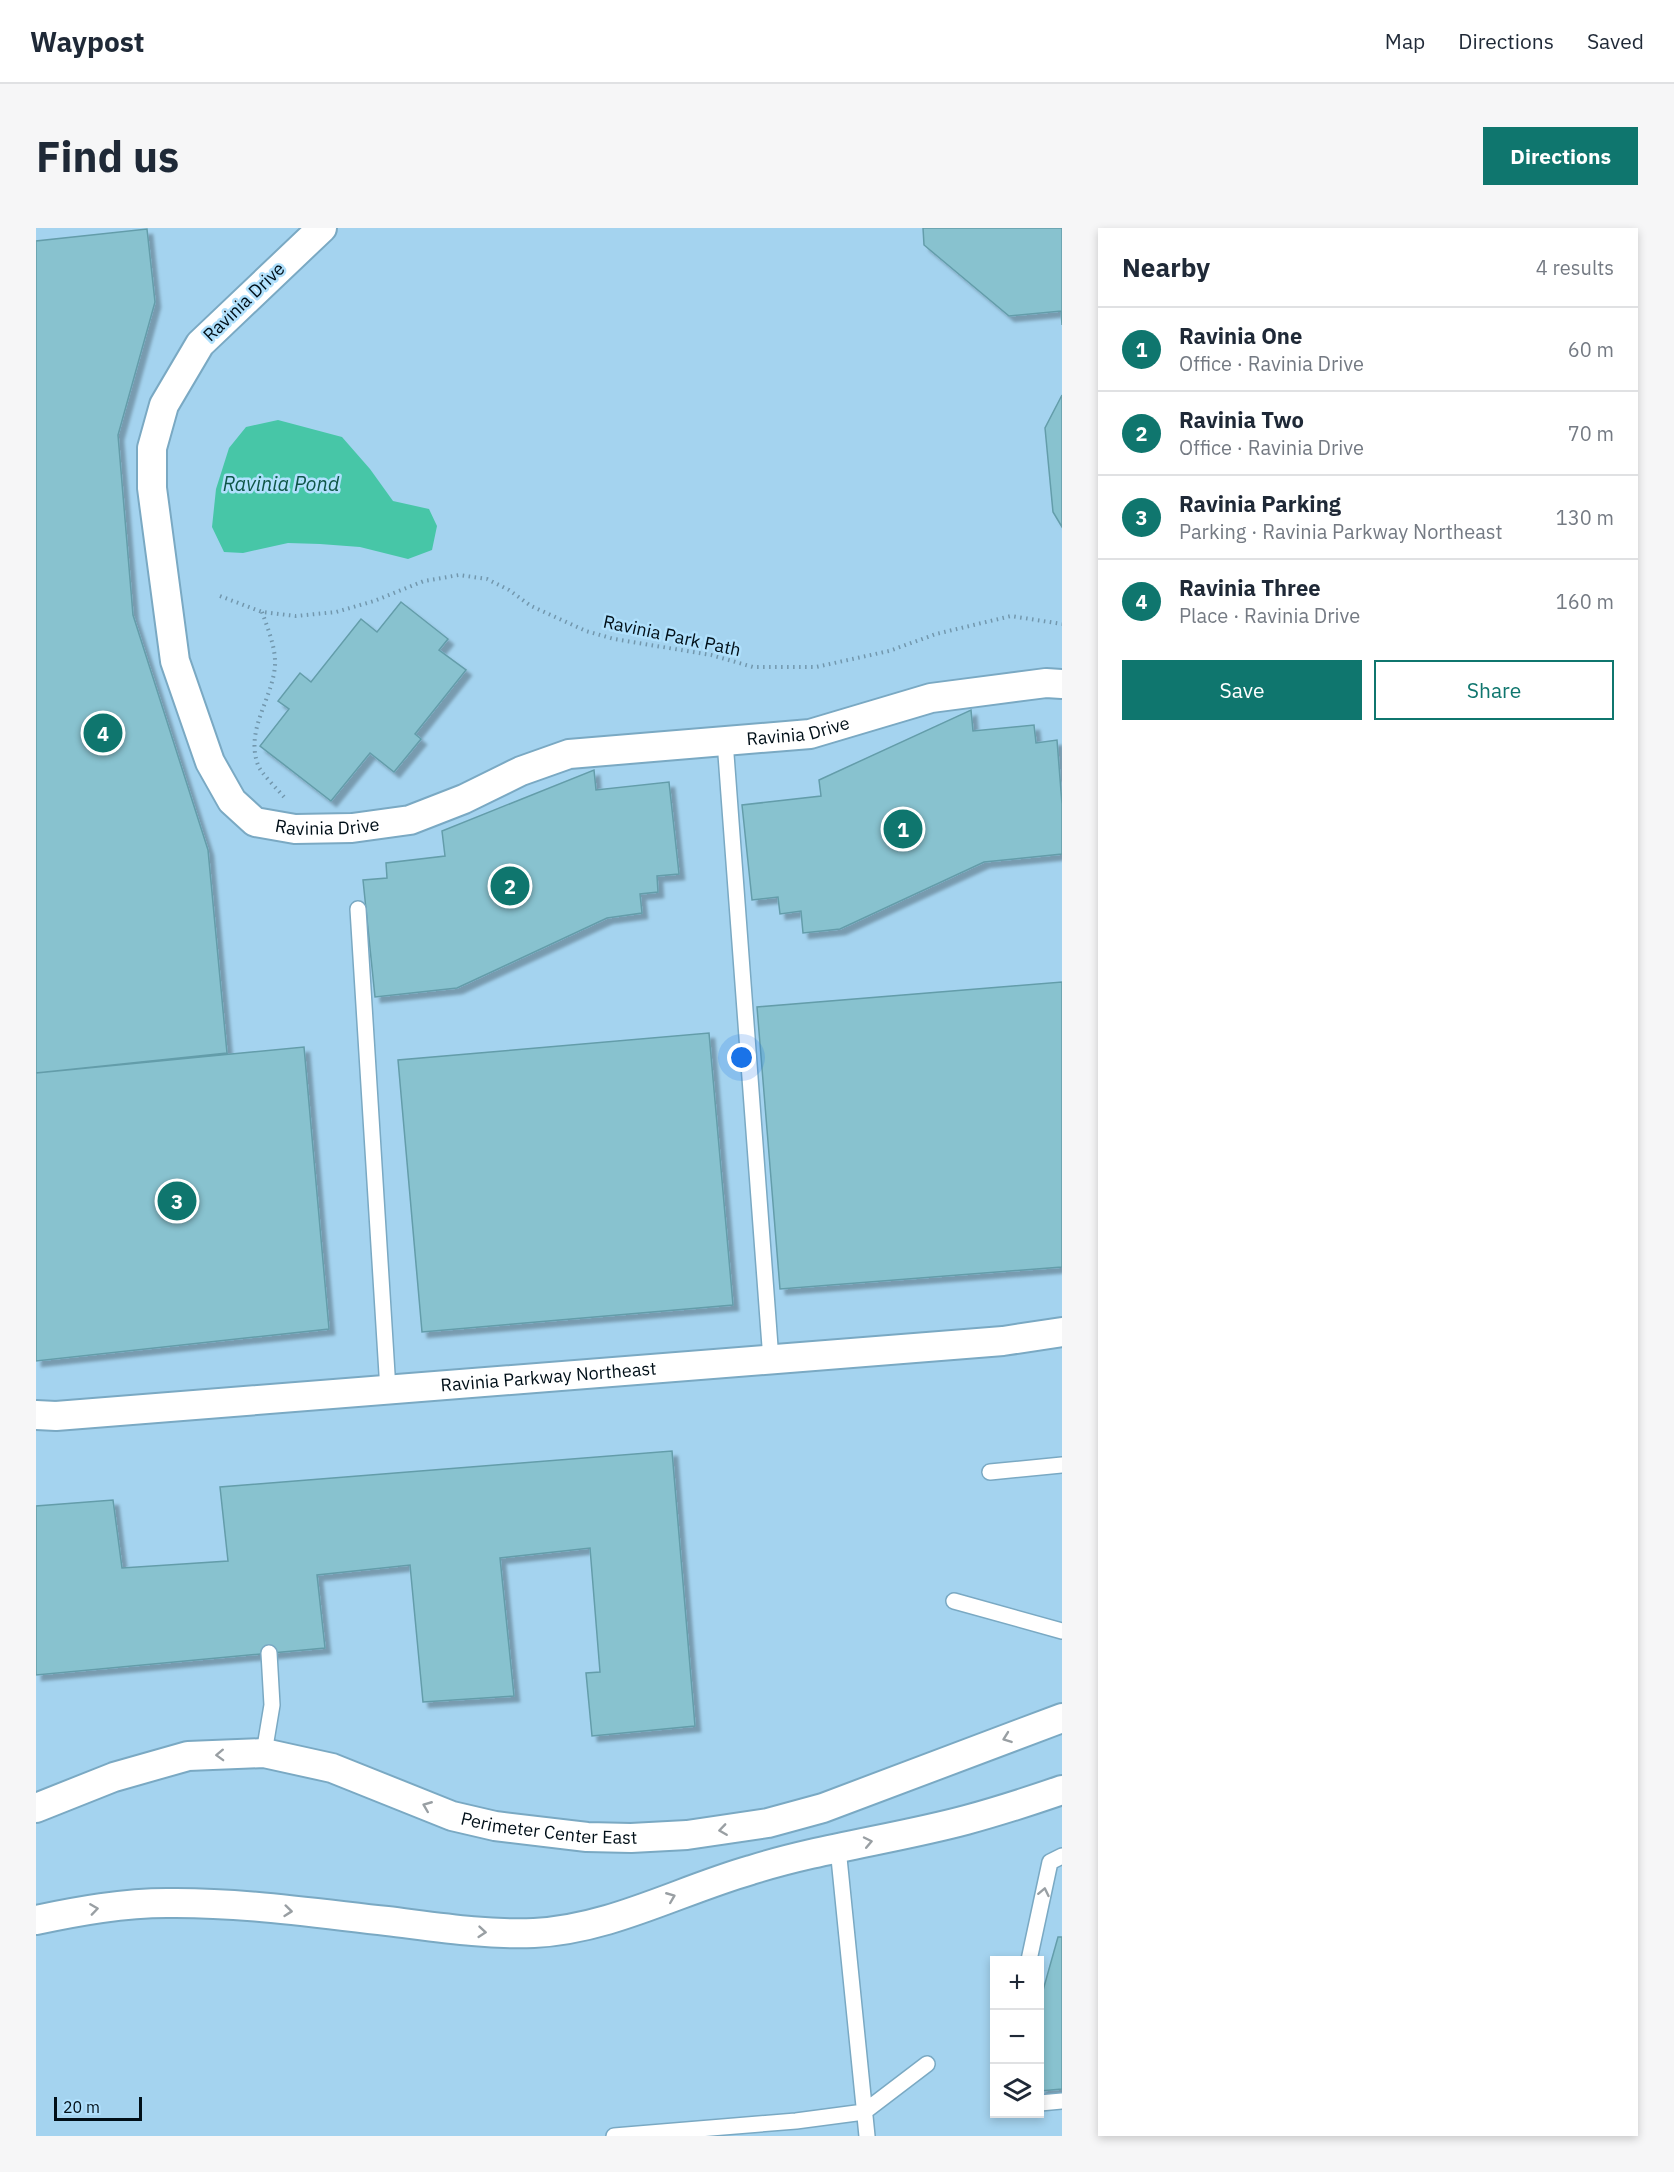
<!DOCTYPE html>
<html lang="en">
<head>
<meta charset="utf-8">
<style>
  :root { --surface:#fff; --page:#f6f6f7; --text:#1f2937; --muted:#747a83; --line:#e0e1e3; --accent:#0f766e }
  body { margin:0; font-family:"IBM Plex Sans",sans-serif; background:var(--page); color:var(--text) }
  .controls { position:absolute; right:18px; bottom:18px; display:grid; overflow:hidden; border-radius:0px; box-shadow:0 3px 9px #0003 }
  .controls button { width:54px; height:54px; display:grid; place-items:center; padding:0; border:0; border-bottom:2px solid var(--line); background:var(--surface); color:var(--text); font:30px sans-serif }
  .scale { position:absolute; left:18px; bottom:15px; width:88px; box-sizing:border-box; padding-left:6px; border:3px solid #000f18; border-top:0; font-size:16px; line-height:21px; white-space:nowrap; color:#000f18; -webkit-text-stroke:4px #b0e0fc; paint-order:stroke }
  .you { position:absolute; left:706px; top:830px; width:21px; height:21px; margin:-15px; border:4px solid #fff; border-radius:50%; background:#1a73e8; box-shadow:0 0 0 9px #1a73e833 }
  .badge { display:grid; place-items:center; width:39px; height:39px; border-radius:50%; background:var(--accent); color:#fff; font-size:20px; font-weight:700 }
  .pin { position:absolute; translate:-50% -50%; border:3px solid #fff; box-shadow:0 2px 6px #0006 }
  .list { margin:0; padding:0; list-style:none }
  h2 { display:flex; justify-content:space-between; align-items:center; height:78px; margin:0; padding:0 24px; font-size:26px }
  h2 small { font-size:20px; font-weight:400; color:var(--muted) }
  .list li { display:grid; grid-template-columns:39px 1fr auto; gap:18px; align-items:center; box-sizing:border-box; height:84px; padding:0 24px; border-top:2px solid var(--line) }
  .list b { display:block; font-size:22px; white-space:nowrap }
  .list p { margin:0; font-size:20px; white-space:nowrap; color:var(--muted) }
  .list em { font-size:20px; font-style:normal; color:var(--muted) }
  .actions { display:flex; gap:12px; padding:18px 24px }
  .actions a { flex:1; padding:14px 0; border:2px solid var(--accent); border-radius:0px; text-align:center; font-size:21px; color:var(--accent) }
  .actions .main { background:var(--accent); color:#fff }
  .icon { flex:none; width:33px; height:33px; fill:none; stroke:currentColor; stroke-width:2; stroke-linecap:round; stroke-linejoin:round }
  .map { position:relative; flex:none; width:1026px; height:1908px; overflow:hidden; border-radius:0px }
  header { display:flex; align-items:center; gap:36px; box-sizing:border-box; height:84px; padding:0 30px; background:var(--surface); border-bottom:2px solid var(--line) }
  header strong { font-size:28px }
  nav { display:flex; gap:33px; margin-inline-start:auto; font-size:21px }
  .intro { display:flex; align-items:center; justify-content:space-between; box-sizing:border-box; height:144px; padding:0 36px }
  h1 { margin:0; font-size:42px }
  .button { padding:15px 27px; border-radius:0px; background:var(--accent); color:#fff; font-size:21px; font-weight:700 }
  main { display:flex; gap:36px; padding:0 36px }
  aside { flex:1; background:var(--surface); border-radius:0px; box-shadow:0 3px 9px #0003 }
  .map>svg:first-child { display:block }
  .water { fill:#47c6a7 }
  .building { fill:#88c2cf; stroke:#649daa; stroke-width:1.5; filter:url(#shadow) }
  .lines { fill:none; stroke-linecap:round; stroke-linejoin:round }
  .service-casing { stroke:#7aa9c3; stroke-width:18 }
  .minor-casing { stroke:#7aa9c3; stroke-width:32 }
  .path { stroke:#7297ad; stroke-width:4; stroke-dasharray:1.5 4.5; stroke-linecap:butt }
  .service { stroke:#fff; stroke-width:15 }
  .minor { stroke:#fff; stroke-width:28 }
  .oneway { stroke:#999fa3 }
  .labels { text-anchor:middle; stroke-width:5; stroke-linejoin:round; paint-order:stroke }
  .street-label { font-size:18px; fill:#000f18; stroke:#b0e0fc }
  .water-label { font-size:20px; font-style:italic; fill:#0f5647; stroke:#b0e0fc }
</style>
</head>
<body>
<header>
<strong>Waypost</strong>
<nav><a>Map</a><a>Directions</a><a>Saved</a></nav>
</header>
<div class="intro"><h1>Find us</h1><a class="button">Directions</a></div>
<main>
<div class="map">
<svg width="1026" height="1908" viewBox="0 0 1026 1908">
  <defs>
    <filter id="shadow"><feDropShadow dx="5.5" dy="5.5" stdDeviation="1.5" flood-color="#0004"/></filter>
  </defs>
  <rect width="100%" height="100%" fill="#a4d3ef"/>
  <!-- water -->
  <path class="water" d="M242,192L306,209L334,241L357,273L393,281L401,298L396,322L372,331L324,319L284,316L252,315L207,325L188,324L176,299L180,261L193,220L210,199Z"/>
  <!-- building -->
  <path class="building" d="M887,0H1026V97L1025,83L973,88L888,17Z
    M111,1L119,74L82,207L97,387L172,622L191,825L0,845V13Z
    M1026,167V299L1017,284L1009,200Z
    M365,374L412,411L403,422L430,442L379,506L385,511L358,544L334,525L295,573L224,518L253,481L242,473L264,445L275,454L325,391L341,404Z
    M935,482L937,503L998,497L1000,515L1021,512L1026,576V626L948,634L804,701L767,705L765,683L744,686L742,669L716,672L706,577L785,568L783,552Z
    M558,542L560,562L633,554L643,646L621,648L622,664L604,666L606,685L571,690L421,760L339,769L327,652L351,650L350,635L409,628L406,603Z
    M1026,754V1039L744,1061L721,779Z
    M673,805L697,1077L386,1104L362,832Z
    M268,819L293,1101L0,1133V845Z
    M636,1223L659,1498L556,1508L550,1445L564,1444L554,1320L464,1330L478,1468L387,1474L374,1337L281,1347L289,1420L0,1447V1278L77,1272L86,1340L192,1333L184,1259Z
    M1022,1709H1026V1861L1004,1863V1773Z"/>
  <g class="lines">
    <defs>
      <path id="service" d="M689,513L735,1132
        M322,681L352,1162
        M954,1244L1026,1237
        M918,1373L1026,1403
        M228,1525L236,1477L233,1425
        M802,1620L831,1908
        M993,1732L1014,1634L1026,1628
        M1004,1875L1026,1873
        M578,1908L760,1893L828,1884L891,1836"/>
      <g id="minor">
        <path id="s1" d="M286,0L164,116L128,177L116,220V260L139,433L174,534L196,573L219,594L259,601L316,600L374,592L428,571L485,543L533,526L774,506L895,470L1010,455L1026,456"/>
        <path id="s2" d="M0,1187L20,1188L967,1113L1026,1104"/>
        <path id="s3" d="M0,1580L78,1549L152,1528L228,1525L296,1540L416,1588L459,1598L551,1609L595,1610L651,1607L732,1595L787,1580L1026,1490"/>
        <path d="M0,1692C43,1683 87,1675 131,1675C204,1674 278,1685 351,1693C400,1699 449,1707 498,1705C575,1701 642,1663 715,1642C785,1620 859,1611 930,1592C963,1583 994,1573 1026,1562"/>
      </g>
    </defs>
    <!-- service casing -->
    <use href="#service" class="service-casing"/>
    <!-- minor casing -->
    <use href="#minor" class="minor-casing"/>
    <!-- path -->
    <path class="path" d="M184,368L226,384L260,388L300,384L338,373L388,353L423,347L451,351L473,362L495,378L550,403L578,411L675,427L717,439H780L853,423L900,406L975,388L1026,396
      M226,384C232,401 240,420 239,438C236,472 209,502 222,537C224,544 242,562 248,569"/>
    <!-- service -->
    <use href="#service" class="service"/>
    <!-- minor -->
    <use href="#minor" class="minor"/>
  </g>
  <!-- one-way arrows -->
  <defs><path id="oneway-chevron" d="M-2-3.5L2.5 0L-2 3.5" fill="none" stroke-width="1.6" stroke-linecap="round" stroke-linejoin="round" transform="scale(1.5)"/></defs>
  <g class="oneway">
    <use href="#oneway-chevron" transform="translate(971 1510) rotate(160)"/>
    <use href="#oneway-chevron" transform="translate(184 1527) rotate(178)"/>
    <use href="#oneway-chevron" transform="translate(391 1578) rotate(-158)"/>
    <use href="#oneway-chevron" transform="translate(687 1602) rotate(172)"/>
    <use href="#oneway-chevron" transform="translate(832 1614) rotate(-12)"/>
    <use href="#oneway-chevron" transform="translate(1008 1664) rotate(-78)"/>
    <use href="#oneway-chevron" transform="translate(635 1669) rotate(-22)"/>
    <use href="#oneway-chevron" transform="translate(58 1681) rotate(-8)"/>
    <use href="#oneway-chevron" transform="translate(252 1683) rotate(6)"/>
    <use href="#oneway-chevron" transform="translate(446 1704) rotate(5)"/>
  </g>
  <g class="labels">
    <!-- street labels -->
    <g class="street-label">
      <text transform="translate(208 74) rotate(-44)" y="6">Ravinia Drive</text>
      <text transform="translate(636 408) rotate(12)" y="6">Ravinia Park Path</text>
      <text dy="6" stroke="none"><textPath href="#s1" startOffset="1240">Ravinia Drive</textPath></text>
      <text dy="6" stroke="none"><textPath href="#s1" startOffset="754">Ravinia Drive</textPath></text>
      <text dy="6" stroke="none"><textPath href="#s2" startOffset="514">Ravinia Parkway Northeast</textPath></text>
      <text dy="6" stroke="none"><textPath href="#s3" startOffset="534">Perimeter Center East</textPath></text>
    </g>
    <!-- water labels -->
    <g class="water-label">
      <text x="245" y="263">Ravinia Pond</text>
    </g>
  </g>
</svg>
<div class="controls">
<button>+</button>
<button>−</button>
<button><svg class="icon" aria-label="layers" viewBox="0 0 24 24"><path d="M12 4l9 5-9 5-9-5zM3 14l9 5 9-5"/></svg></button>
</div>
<div class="scale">20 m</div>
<div class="you"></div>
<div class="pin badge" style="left:867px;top:601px">1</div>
<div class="pin badge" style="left:474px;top:658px">2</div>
<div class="pin badge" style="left:141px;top:973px">3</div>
<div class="pin badge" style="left:67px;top:505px">4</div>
</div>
<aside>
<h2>Nearby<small>4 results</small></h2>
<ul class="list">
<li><span class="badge">1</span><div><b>Ravinia One</b><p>Office · Ravinia Drive</p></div><em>60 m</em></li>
<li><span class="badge">2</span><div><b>Ravinia Two</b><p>Office · Ravinia Drive</p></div><em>70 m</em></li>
<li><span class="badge">3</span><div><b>Ravinia Parking</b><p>Parking · Ravinia Parkway Northeast</p></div><em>130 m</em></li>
<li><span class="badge">4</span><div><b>Ravinia Three</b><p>Place · Ravinia Drive</p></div><em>160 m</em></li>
</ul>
<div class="actions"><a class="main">Save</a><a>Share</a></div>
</aside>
</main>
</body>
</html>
